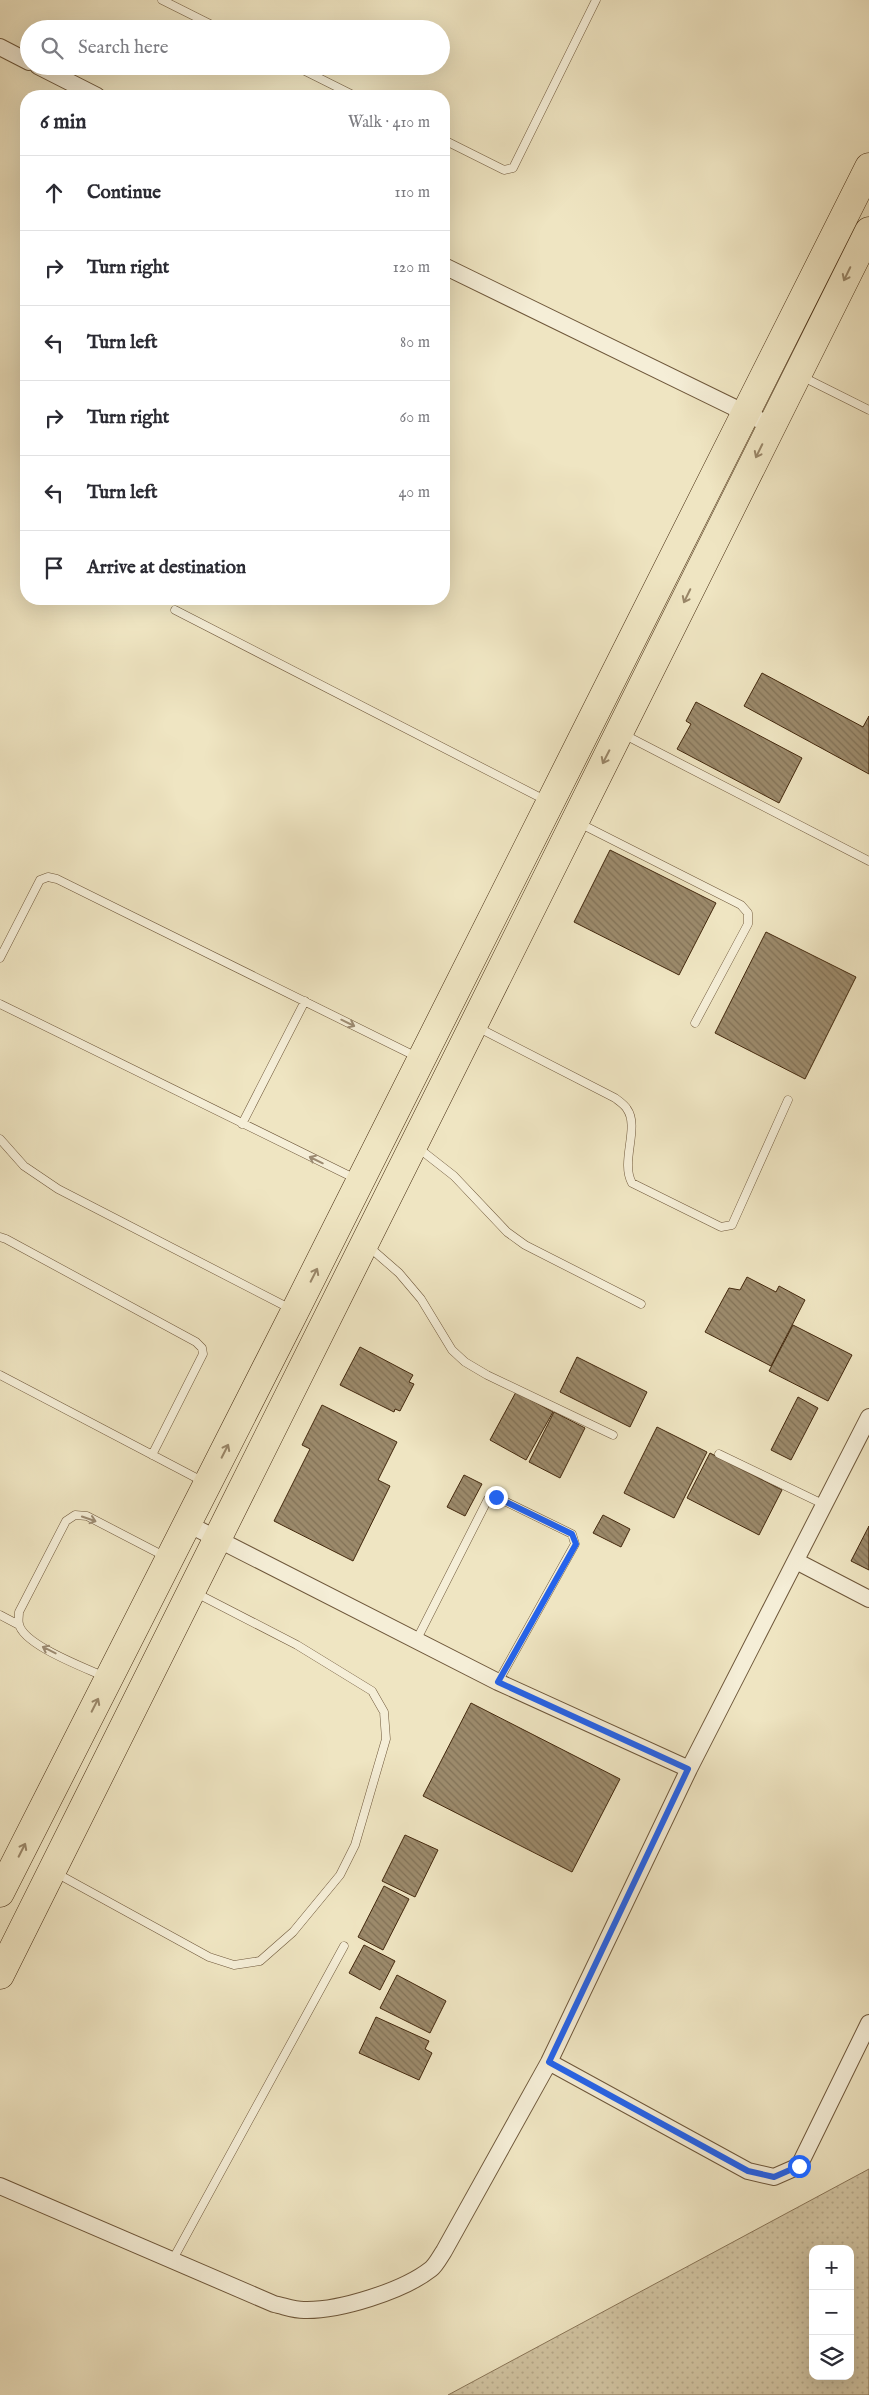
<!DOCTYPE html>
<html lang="en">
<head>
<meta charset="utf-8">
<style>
  :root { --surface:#fff; --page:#f7f7f7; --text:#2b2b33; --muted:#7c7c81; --line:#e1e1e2 }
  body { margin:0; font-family:"IM FELL English",serif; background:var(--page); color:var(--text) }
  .controls { position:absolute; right:15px; bottom:15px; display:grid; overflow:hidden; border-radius:10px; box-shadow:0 5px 20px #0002 }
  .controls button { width:45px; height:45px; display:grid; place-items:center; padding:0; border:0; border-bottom:1px solid var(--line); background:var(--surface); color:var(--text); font:25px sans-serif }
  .stop { position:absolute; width:15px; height:15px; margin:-11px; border:4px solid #2563eb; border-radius:50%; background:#fff }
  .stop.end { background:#2563eb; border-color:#fff; box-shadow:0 1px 5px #0008 }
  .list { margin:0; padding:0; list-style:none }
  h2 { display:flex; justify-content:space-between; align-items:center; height:65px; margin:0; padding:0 20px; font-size:21px }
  h2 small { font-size:16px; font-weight:400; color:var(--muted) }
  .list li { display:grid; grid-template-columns:32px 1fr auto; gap:15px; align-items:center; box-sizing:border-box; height:75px; padding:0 20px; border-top:1px solid var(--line) }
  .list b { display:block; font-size:19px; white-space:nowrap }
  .list em { font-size:16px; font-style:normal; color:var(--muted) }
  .icon { flex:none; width:28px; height:28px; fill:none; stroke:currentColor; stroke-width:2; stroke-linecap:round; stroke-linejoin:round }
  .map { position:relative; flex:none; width:869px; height:2395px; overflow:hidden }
  .search { position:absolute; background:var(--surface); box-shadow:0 5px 20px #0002; left:20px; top:20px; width:430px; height:55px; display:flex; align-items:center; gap:12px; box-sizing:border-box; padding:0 18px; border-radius:28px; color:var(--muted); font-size:19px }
  .panel { position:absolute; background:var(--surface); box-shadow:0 5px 20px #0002; left:20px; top:90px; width:430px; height:515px; border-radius:20px }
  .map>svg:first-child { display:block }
  .grass { fill:url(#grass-dots); stroke:#8a7658; fill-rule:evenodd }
  .building { fill:url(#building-back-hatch); stroke:#43280d }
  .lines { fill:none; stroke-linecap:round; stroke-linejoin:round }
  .lane-casing { stroke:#6e573a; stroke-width:9 }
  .street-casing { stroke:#6e573a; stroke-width:18 }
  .highway-casing { stroke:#43280d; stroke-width:29 }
  .lane { stroke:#f5eed7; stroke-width:8 }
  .street { stroke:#f5eed7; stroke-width:16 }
  .highway { stroke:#efe5c2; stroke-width:28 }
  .oneway { stroke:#998668 }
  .oneway2 { stroke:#9c8b72 }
  .route { stroke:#2563eb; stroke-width:6 }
</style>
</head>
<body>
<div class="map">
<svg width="869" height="2395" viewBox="0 0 869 2395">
  <defs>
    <pattern id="grass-dots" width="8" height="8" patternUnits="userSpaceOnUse" patternTransform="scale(1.25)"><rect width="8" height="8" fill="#d2c5a3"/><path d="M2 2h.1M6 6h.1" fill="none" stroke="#b6a98b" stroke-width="1.8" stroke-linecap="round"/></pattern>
    <pattern id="building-back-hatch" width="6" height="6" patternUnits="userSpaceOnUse" patternTransform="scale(1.25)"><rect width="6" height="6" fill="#9c8a6b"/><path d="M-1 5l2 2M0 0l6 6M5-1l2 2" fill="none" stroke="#817156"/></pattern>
  </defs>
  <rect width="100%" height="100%" fill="#efe5c2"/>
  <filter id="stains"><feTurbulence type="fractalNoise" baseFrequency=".004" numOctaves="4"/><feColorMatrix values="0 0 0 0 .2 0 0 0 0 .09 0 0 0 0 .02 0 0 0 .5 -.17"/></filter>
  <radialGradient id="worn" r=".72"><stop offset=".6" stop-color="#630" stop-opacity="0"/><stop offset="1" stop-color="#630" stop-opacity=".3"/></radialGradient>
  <!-- grass -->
  <path class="grass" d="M869,2169V2395H448ZM813,2249H850V2376H813Z"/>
  <!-- building -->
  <path class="building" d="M762,673L863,727L869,716V774L744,706Z
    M696,702L802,758L779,803L677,749L691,724L686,721Z
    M610,850L716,903L679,975L574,922Z
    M766,932L856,977L805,1079L715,1033Z
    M747,1277L776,1292L779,1286L805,1300L771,1366L705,1332L729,1288L740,1290Z
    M793,1325L852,1355L828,1401L769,1371Z
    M360,1347L413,1375L409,1382L414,1384L400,1411L395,1409L394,1412L340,1385Z
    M577,1357L647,1392L630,1427L560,1392Z
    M516,1392L553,1412L526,1460L490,1440Z
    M798,1397L818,1408L791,1460L771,1450Z
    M322,1405L397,1442L378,1480L390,1486L353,1561L274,1521L310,1449L302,1445Z
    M554,1412L585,1428L560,1478L529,1462Z
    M657,1427L707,1452L674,1518L624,1493Z
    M710,1453L782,1490L759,1535L687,1498Z
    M464,1475L482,1484L465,1516L447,1507Z
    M603,1515L630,1529L621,1547L593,1533Z
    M869,1526V1570L851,1561Z
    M471,1703L620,1779L572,1872L423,1796Z
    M405,1835L438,1850L415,1897L382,1881Z
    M384,1886L409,1899L383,1950L358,1937Z
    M364,1945L395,1961L380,1990L349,1973Z
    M397,1975L446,2001L430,2033L380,2008Z
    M376,2017L429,2041L425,2049L432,2053L419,2080L359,2053Z"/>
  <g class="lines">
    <defs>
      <path id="lane" d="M162,0L220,29
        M295,66L355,96
        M444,140L504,170L513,168L596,0
        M801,376L869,410
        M175,610L545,800
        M623,734L869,861
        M579,823L741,905L748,913V924L695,1023
        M0,958L40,880L48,877L57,879L417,1057
        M0,1004L356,1179
        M477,1027L615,1098C619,1101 625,1105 627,1109C640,1127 620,1162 632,1183L721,1227L732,1225L788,1100
        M242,1124L305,1001
        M0,1139L24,1166L58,1189L291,1309
        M417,1147L454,1176L507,1232L525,1245L641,1304
        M0,1237L6,1239L196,1342L202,1348L203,1354L152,1455
        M368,1246L399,1273L421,1299L452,1350L465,1362L487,1375L613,1435
        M0,1375L204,1482
        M719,1454L825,1505
        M0,1615L19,1625
        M416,1641L488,1499L496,1497L572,1534L575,1544L498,1682
        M105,1677C86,1668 23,1645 19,1624C18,1621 19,1616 19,1612L66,1521L75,1515L87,1516L166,1557
        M56,1873L209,1957L234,1965L260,1961L293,1932L340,1875L355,1845L386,1739L384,1712L372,1691L297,1645L196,1593
        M172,2261L344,1946"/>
      <path id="street" d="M0,47L29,62
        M38,66L97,96
        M444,266L772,426
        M188,1524L498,1682L689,1769
        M796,1561L869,1599
        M549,2062L748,2171L774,2177L799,2166L869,2023
        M0,2186L274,2304C284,2306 294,2310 304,2310C339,2311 403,2291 431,2269C436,2265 440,2257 444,2251L549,2062L689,1769L869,1417"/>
      <path id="highway" d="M0,1893L295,1311L869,167
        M0,1975L869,231"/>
    </defs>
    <!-- lane casing -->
    <use href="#lane" class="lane-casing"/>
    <!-- street casing -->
    <use href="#street" class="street-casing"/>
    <!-- highway casing -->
    <use href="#highway" class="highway-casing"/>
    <!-- lane -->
    <use href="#lane" class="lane"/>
    <!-- street -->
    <use href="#street" class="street"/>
    <!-- highway -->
    <use href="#highway" class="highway"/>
  </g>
  <!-- one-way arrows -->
  <defs><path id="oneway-shaft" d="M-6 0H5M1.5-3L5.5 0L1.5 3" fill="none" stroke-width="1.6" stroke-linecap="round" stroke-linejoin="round" transform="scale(1.25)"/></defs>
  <g class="oneway">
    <use href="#oneway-shaft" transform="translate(847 274) rotate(116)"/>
    <use href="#oneway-shaft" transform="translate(759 451) rotate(116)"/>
    <use href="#oneway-shaft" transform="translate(687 596) rotate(116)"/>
    <use href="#oneway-shaft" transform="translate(606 757) rotate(117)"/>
    <use href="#oneway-shaft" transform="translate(314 1275) rotate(-63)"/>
    <use href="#oneway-shaft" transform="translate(225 1451) rotate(-63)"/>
    <use href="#oneway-shaft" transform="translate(95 1705) rotate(-63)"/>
    <use href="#oneway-shaft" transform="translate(22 1850) rotate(-63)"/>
  </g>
  <g class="oneway2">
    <use href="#oneway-shaft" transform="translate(348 1023) rotate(26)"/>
    <use href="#oneway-shaft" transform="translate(316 1160) rotate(-154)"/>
    <use href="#oneway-shaft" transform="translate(89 1519) rotate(19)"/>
    <use href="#oneway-shaft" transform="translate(49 1650) rotate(-153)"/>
  </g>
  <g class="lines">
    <!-- route -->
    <path class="route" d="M496,1497L572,1534L576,1544L498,1682L688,1769L549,2062L748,2171L774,2177L799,2166"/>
  </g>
  <rect width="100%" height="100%" filter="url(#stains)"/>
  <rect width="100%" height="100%" fill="url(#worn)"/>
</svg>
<div class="controls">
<button>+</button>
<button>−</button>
<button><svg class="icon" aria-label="layers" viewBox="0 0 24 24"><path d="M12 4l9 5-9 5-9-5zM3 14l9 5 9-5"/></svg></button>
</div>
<div class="stop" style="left:799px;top:2166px"></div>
<div class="stop end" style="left:496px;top:1497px"></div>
<div class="search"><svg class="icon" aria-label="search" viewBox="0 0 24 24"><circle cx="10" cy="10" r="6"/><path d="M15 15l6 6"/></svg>Search here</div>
<section class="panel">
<h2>6 min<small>Walk · 410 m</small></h2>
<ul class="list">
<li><svg class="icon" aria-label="ahead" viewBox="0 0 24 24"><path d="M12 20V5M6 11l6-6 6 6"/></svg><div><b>Continue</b></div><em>110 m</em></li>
<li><svg class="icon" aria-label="right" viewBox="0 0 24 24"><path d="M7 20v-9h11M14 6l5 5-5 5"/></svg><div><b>Turn right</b></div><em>120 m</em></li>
<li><svg class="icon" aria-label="left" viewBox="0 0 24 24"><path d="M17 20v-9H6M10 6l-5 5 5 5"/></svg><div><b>Turn left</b></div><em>80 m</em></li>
<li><svg class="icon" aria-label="right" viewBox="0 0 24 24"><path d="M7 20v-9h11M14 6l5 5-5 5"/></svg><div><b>Turn right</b></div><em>60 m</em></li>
<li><svg class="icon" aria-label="left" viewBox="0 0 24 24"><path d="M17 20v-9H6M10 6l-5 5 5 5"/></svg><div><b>Turn left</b></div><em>40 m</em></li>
<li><svg class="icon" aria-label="arrive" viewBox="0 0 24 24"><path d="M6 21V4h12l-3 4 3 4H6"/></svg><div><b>Arrive at destination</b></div></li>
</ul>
</section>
</div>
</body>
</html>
